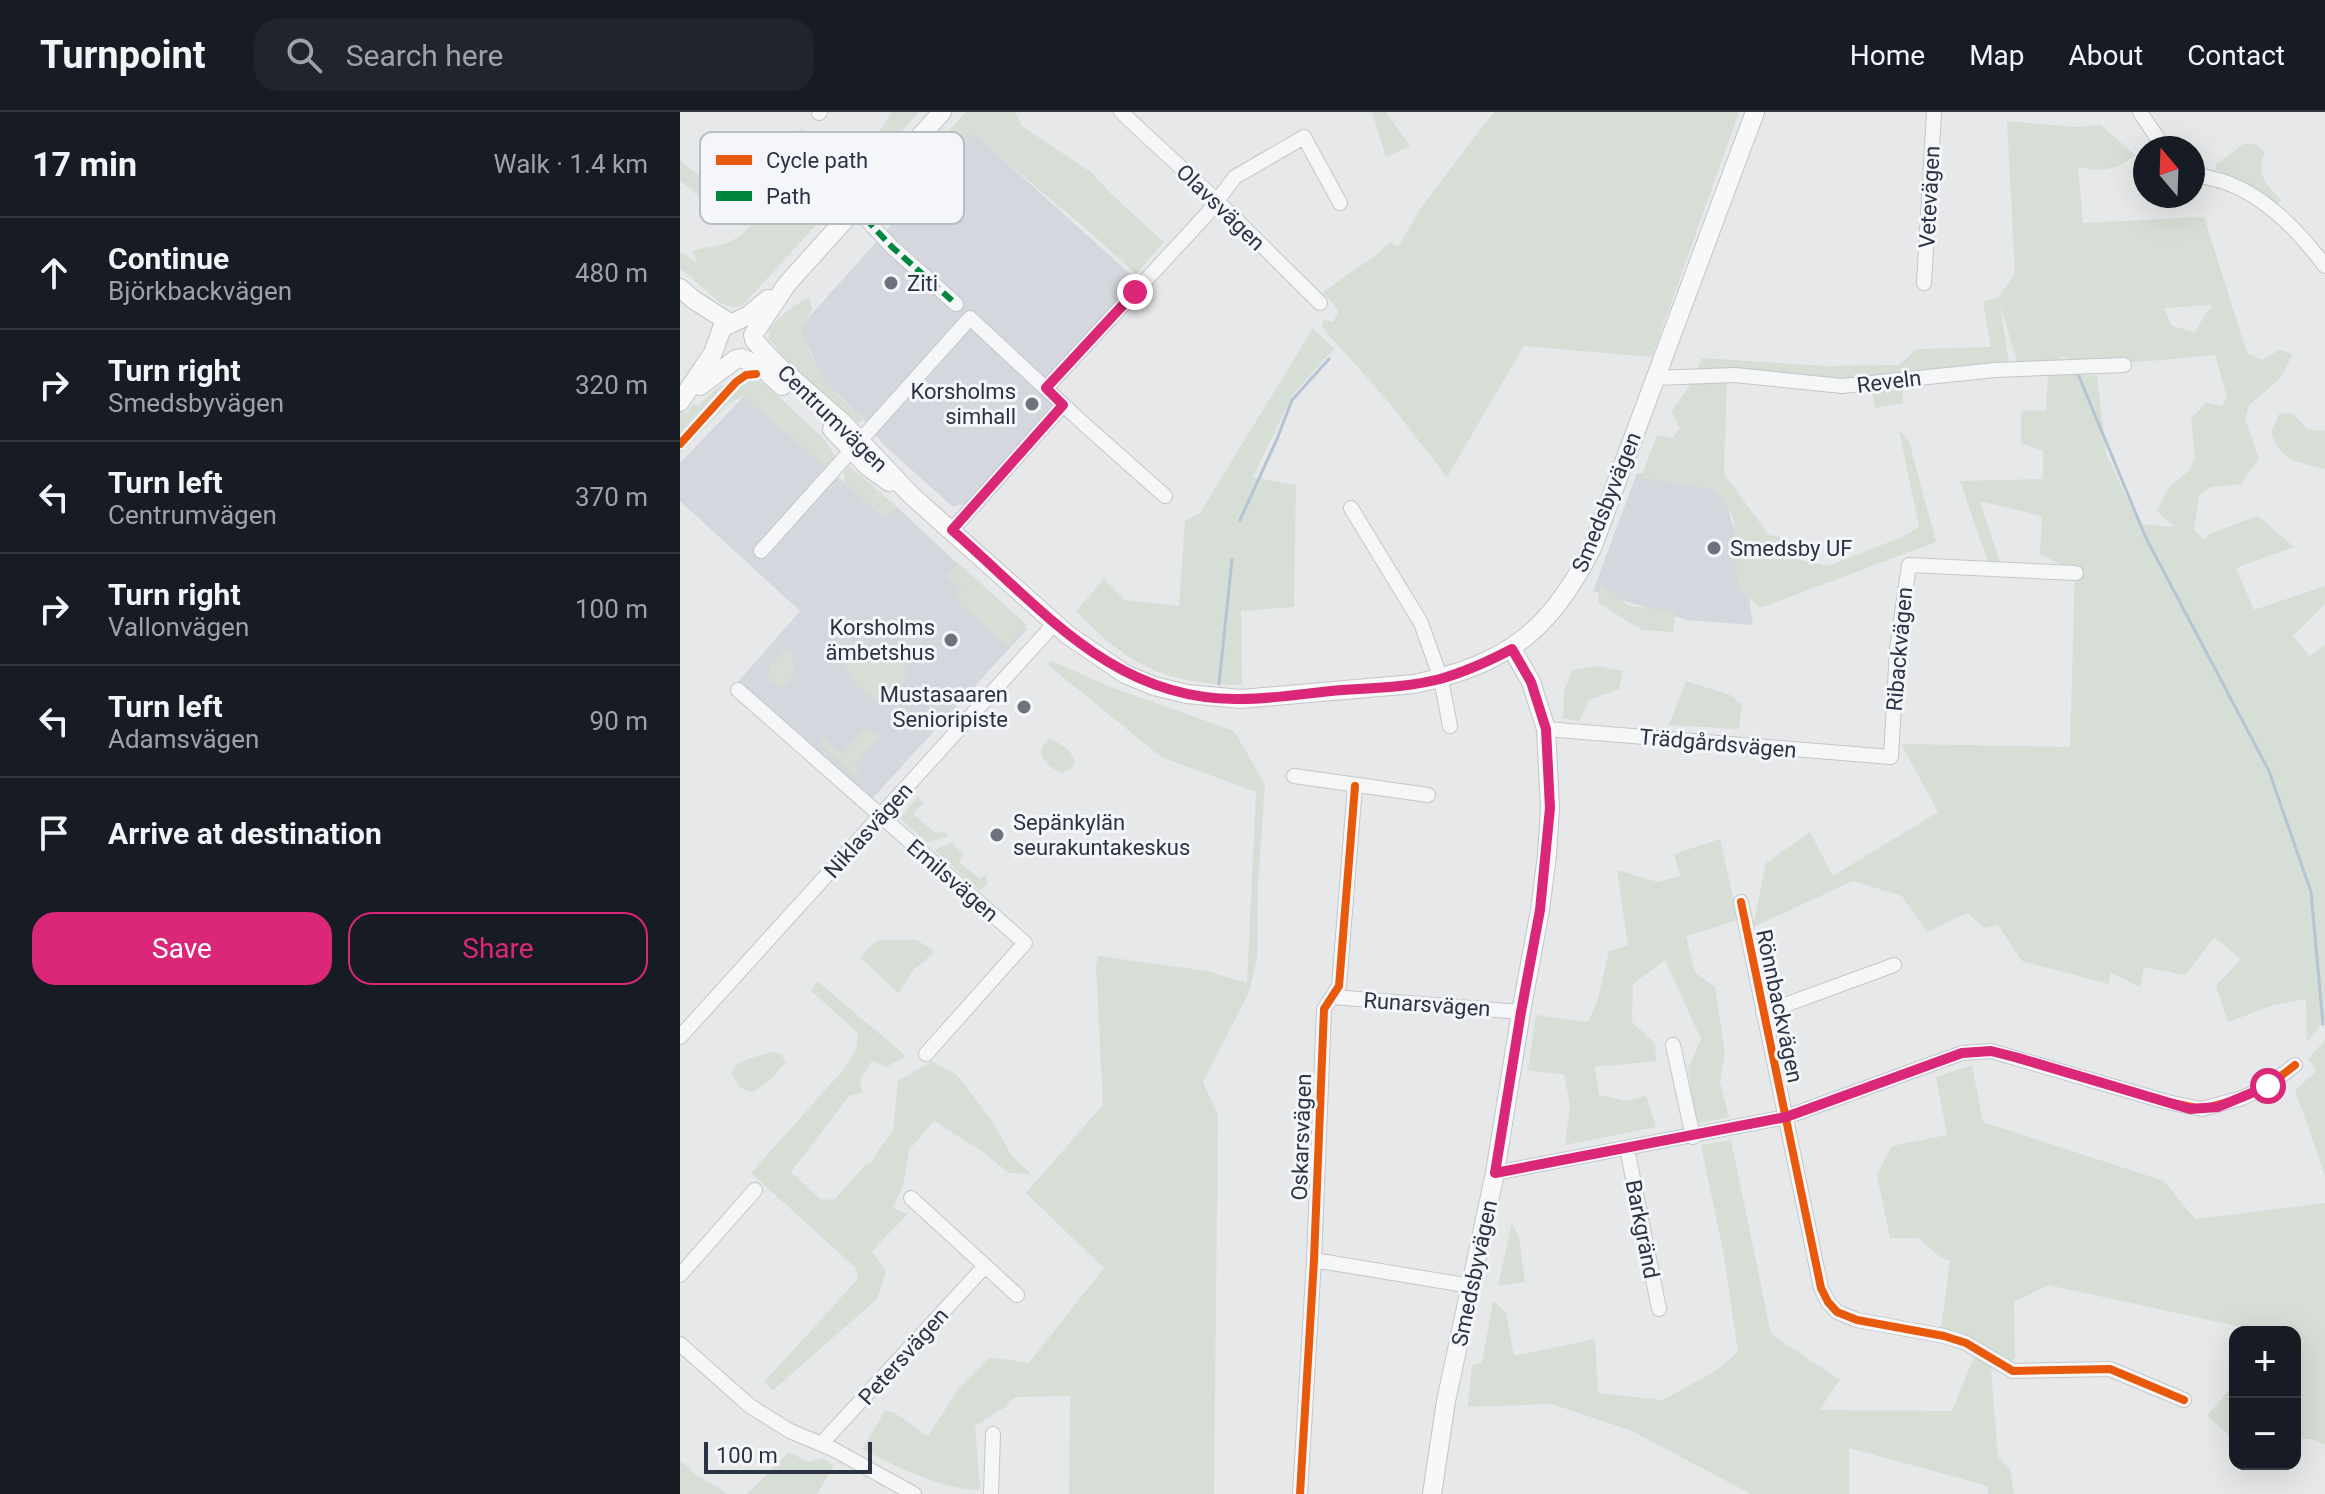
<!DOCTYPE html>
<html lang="en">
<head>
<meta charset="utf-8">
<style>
  :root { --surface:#171b24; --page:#20242c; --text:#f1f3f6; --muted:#9ea1a6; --line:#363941; --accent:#db2777 }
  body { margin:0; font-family:Roboto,sans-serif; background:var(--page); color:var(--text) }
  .controls { position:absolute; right:24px; bottom:24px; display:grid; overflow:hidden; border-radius:16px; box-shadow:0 8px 32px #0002 }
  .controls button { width:72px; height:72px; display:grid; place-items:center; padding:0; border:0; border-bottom:2px solid var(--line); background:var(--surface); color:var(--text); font:40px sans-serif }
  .compass { position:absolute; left:1453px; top:24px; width:72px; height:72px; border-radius:50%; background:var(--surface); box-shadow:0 8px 32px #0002; rotate:341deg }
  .scale { position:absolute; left:24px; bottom:20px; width:168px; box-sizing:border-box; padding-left:8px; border:4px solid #2b3445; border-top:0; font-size:22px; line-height:28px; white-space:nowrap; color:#2b3445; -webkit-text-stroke:6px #f4f6f9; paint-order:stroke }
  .stop { position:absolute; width:24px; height:24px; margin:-18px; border:6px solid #db2777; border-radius:50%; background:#fff }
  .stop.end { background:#db2777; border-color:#fff; box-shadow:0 2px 8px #0008 }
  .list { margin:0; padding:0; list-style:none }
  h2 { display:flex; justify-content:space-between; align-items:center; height:104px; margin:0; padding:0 32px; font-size:34px }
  h2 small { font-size:26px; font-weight:400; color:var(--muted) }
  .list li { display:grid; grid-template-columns:52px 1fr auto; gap:24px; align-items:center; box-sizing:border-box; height:112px; padding:0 32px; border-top:2px solid var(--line) }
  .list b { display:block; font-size:30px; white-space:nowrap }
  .list p { margin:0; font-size:26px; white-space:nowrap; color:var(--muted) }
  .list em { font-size:26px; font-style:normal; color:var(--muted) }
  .actions { display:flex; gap:16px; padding:24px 32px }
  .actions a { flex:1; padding:18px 0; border:2px solid var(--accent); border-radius:24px; text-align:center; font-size:28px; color:var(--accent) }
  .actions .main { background:var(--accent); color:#fff }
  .icon { flex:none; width:44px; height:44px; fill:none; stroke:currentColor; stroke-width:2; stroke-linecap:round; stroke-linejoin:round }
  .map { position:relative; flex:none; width:1645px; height:1382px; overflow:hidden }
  header { display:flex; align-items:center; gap:48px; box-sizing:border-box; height:112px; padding:0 40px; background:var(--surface); border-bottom:2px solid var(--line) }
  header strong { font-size:38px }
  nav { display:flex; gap:44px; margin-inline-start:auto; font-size:28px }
  .search { width:560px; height:72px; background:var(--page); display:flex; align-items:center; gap:20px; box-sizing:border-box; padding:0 28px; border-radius:24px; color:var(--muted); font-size:30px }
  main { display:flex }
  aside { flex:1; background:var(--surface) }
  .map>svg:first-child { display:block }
  .built { fill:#d4d7dd }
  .green { fill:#d6ded6; fill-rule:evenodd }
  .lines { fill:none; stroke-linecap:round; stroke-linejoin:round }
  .stream { stroke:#b4c4d5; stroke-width:3 }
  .minor-casing { stroke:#c4c6c8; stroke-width:16 }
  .major-casing { stroke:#c2c5c8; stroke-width:20 }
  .minor { stroke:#f5f6f7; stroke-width:14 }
  .major { stroke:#f8f8f8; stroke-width:18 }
  .quiet { stroke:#00873e; stroke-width:6; stroke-dasharray:12 6; stroke-linecap:butt }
  .cycleway-casing { stroke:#f4f6f9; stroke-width:13 }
  .cycleway { stroke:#e8590c; stroke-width:8 }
  .route { stroke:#db2777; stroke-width:10 }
  .poi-dot { fill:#6c737f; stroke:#f4f6f9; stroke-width:3 }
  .labels { text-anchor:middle; stroke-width:6; stroke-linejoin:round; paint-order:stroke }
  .street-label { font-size:22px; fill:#2b3445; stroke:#f4f6f9 }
  .poi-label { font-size:22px; fill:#2b3445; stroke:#f4f6f9; text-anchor:start }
  .key { fill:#f4f6f9; stroke:#b8bcc3; stroke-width:2 }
  .key-label { font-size:22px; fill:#2b3445 }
</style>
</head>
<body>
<header>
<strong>Turnpoint</strong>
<div class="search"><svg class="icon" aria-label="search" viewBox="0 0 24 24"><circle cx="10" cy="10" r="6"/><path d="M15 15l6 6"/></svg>Search here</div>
<nav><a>Home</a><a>Map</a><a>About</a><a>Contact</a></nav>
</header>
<main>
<aside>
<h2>17 min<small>Walk · 1.4 km</small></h2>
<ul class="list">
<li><svg class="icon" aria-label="ahead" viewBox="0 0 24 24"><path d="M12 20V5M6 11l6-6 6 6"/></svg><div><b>Continue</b><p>Björkbackvägen</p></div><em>480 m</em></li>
<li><svg class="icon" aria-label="right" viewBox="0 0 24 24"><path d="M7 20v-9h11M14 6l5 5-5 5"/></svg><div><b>Turn right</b><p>Smedsbyvägen</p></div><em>320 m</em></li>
<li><svg class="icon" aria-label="left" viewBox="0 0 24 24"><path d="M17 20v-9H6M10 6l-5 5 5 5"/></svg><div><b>Turn left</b><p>Centrumvägen</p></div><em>370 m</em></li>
<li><svg class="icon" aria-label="right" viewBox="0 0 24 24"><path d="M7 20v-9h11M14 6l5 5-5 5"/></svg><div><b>Turn right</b><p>Vallonvägen</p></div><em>100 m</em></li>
<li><svg class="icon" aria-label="left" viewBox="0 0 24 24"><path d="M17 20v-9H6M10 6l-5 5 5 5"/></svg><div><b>Turn left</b><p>Adamsvägen</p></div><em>90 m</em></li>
<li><svg class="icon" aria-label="arrive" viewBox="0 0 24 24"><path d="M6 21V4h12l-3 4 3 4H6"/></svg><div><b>Arrive at destination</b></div></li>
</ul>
<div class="actions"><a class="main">Save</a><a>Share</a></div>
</aside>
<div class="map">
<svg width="1645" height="1382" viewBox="0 0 1645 1382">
  <rect width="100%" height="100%" fill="#e6e8ea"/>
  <!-- built -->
  <path class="built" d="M294,21L459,170L362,278L378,293L286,395L283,392L273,395L204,333L176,299L143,269L121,218L129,205Z
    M64,284L205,406L217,395L347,517L182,698L50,579L120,499L0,389V351Z
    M957,361L1045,371V384L1066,466L1073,513L1007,508L913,479Z"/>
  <!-- green -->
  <path class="green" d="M211,0H239L64,192L55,196L40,191L0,156V140L18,151L12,139C23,135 38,135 49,130C71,121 89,93 97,72L88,70L51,89L25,90L0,68V48L26,69L49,78L123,15L110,41L119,59L142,65C166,49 200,28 211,0Z
    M286,0H335L342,14L412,61L430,81L484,130L456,162C404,113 347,69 294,21L272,46L278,52L231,106L227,65Z
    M692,0H706L730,34L706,45Z
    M814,0H1059L972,245L844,234L767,365L711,293L642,215L643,208L653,210L659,199L643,180L697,142L710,130L718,135L742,94Z
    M1327,9L1395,15L1421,13L1455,43C1437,59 1421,60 1398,55L1403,111L1524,105L1567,241L1582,248L1599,238L1613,242L1600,267L1569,293L1565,307L1579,347L1561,372L1531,375L1519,383L1514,417L1523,427L1534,420L1578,404L1614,435L1556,456L1574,498L1645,474V492L1613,524L1629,544L1645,533V909L1627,930L1626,887L1594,893L1548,910L1536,874L1561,847L1534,826L1505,863L1464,855L1460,875L1430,860L1429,872L1342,849L1318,813L1305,816L1287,801L1247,820L1222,784L1173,769L1073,815L1086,751L1130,720L1153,764L1258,700L1221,632L1390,635L1395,455L1384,454L1360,442L1362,404L1300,389L1320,450H1308L1280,369L1363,367V339L1341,331V299L1366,298L1368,261L1417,264L1426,341L1459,412L1494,415L1477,399L1488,376L1509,359L1515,344L1511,307L1526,291L1542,294L1547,285L1535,243C1488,246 1425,258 1380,244L1382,252H1338L1320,193L1329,252L1223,261V291L1195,296L1191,270L1047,263L1044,362L1089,423L1107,426L1112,446L1148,454L1222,425L1239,415L1219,318L1229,329L1256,430L1080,496L1058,477L1053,405L1035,378L961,366L977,323L992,326L1000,316L991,300L1009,275L1022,246L1145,254L1218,253L1238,237L1311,235L1303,190L1318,185L1335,162ZM1532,193L1514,220L1492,214L1484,196Z
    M1565,31L1577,33L1585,41C1574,61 1588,75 1602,89L1594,92L1536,57V52Z
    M129,185L132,198L121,218C127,228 128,238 133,248C143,271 162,291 184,304L192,297L181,310L174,312L131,277L89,227V217C101,203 113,194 129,185Z
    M633,216L654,237L613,282L573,365L616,373L614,495L561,499L562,573C485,572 449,554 396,499L424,467L445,488L499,494L505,409L520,401Z
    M67,267H76L87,274L146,329L155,344L145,355L64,284L49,291L0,342V301L2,299L6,301L15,291L18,293L40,274Z
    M1611,301L1628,317L1645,319V357C1618,349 1602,352 1591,321L1599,302Z
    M169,354L217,395L206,406L164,371V360Z
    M278,451L347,513L328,535L275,487L282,479L266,464Z
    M920,471L949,494L996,499L993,520L962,518L918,491Z
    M202,533C219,536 224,549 228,564L214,585L206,590C184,584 171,570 164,549Z
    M110,538C116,556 118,563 102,575L88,569L90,554L103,539Z
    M372,549L428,574L554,619L585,672L578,773L577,846L569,880L523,970L538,1003L534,1382H389L390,1284L335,1285L325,1295L295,1314L300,1377C272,1382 209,1351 182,1337L205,1299L213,1300L248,1324L279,1276L310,1245L349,1251L424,1156L346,1081L423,993L416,855L418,844L527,859L567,871L576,680L481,645L367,552Z
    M918,554L943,559L939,577L909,588L899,609L883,606L884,580L892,558Z
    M1006,569L1050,583L1062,593L1059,617L989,613Z
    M184,617H189L200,624L173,655L180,662L177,666L141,632L142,624L161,642Z
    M370,626L388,637L395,648L392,656L382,662C366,653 352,641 370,626Z
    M238,685L243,691L233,702L255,721L264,719L268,724L247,731L220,706Z
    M1040,727L1058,808L1006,824L1015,861L1035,875L1045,941L1040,970L1049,1005L1016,1012L1008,956L1021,927L985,848L953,872L952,910L975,931L976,949L915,955L919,983L947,989L966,984L976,1015L885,1033L890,993L884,963L848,958L856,903L908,910L918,887L929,839L948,834L937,758L978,770L1000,764L994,742Z
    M272,731L284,743L279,750L300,767L307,762V773L300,779L254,738Z
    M199,828H236L252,837L253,842L234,857L218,881L181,846L186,838Z
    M137,869L226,944L206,955L192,949L180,967L182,981L169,984L111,1060L141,1088L155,1087L185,1053L190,1051L213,1018L218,969L252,949L277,963L310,1006L332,1044L351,1062L329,1061L300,1038L254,1009L229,1038L223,1074L213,1096L228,1102L192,1139L206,1160L197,1187L92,1279L85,1269L178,1167L176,1156L71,1061L164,957L176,937L178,921L131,879Z
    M1645,928V1063L1615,978L1637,959L1628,947Z
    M90,940L100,941L106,950L90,968L73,980L60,976L51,961C61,944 75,947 90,940Z
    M1292,953L1303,1010L1484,1069L1515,1107L1645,1091V1333L1632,1327H1615V1220H1584L1368,1173L1334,1190L1335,1247L1311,1258L1318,1345L1330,1357L1334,1382H1308V1374L1169,1336V1382H1071L952,1319L872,1292L788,1295L792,1253L802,1251L813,1189L826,1200L834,1244L915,1227L918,1281L983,1288L1035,1259L1058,1240L1044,1144L1021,1033L1051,1028L1091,1222L1160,1268L1139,1298L1272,1299L1300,1230L1261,1217L1270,1149L1260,1145L1238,1126H1210L1197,1063L1212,1034L1267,1023L1256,965Z
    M832,1111L839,1125L845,1170L818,1174Z
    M1555,1278V1324H1550L1527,1304L1547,1280Z
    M109,1340L128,1350L143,1346L154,1354L137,1382H67Z
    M0,1348L15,1362L48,1382H0Z"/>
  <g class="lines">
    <!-- stream -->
    <path class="stream" d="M1398,262L1466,426L1589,659L1631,780L1643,912
      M560,408L597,327L612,288L649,247
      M539,572L552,447"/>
    <defs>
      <path id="minor" d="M441,0L536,88L640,191
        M1460,0L1484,36
        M139,1L140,0
        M1513,62C1525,65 1538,67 1550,72C1588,87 1621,122 1645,154
        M185,106L212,135L276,192
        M1244,171L1254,0
        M974,266L1055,263L1162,274L1315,258L1444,253
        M366,276L527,102L555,65L624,25L660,91
        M671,396L741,511L761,567L770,614
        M272,418L383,293
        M81,439L290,206L405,313L485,384
        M58,578L345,831L246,942
        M866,617L1211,645L1217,537L1229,453L1396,461
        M614,664L748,683
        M1061,790L1141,1176L1148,1190L1157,1200L1177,1208L1264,1224L1286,1231L1333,1259L1430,1257L1504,1288
        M653,885L841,900
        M1083,901L1214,853
        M0,925L375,511
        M993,933L1013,1025
        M947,1036L979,1197
        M815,1061L1106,1005L1282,941L1311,939L1487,990L1522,997L1562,986L1588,974L1615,953
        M231,1086L337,1183
        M634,1148L791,1174
        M0,1163L75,1078
        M0,1232L70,1294L110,1319L153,1337L234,1382
        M141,1332L305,1154
        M311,1382L313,1322
        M620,1382L634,1148L644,897L659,874L675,674"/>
      <path id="major" d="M0,176L14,188L50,211
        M73,223L107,172L262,0
        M74,228L96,252L162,310L232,384L388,523L445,562L474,574L507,582L561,587L734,572C827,552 869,520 912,436L1075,0
        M61,246L79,253L102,274
        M20,274L56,247
        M0,290L33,241L42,216L69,203L88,187
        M152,317L188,355L209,370
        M752,1382L766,1289L815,1061L841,900L860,798L867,743L870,696L866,617L851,570L832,537"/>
    </defs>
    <!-- minor casing -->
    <use href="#minor" class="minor-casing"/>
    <!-- major casing -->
    <use href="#major" class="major-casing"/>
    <!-- minor -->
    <use href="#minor" class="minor"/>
    <!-- major -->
    <use href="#major" class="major"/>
    <!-- quiet -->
    <path class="quiet" d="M185,106L212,135L276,192"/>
    <defs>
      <path id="cycleway" d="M0,332L56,270L66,263L76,262
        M1061,790L1141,1176L1148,1190L1157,1200L1177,1208L1264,1224L1286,1231L1333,1259L1430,1257L1504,1288
        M815,1061L1106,1005L1282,941L1311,939L1487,990L1522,997L1562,986L1588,974L1615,953
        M620,1382L634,1148L644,897L659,874L675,674"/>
    </defs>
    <!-- cycleway casing -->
    <use href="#cycleway" class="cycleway-casing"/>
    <!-- cycleway -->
    <use href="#cycleway" class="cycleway"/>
  </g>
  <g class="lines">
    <!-- route -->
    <path class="route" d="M455,180L366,276L383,293L272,418C360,494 433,590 561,587C591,587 621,582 651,579C687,576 725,576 760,567C785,560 809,549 832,537L851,570L866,617L870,696L860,798L841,900L815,1061L1106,1005L1282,941L1311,939L1335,945L1510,997L1538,995L1588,974"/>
  </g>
  <!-- markers -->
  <g class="poi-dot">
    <circle cx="211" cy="171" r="8"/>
    <circle cx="352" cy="292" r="8"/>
    <circle cx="1034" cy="436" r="8"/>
    <circle cx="271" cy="528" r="8"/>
    <circle cx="344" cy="595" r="8"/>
    <circle cx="317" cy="723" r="8"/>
  </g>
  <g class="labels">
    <!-- street labels -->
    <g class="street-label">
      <text transform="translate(1249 85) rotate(-87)" y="8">Vetevägen</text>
      <text transform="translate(541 95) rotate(44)" y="8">Olavsvägen</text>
      <text transform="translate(1209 269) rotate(-7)" y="8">Reveln</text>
      <text transform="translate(153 306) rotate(44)" y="8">Centrumvägen</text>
      <text transform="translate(926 390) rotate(-68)" y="8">Smedsbyvägen</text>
      <text transform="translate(1219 537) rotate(-85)" y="8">Ribackvägen</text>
      <text transform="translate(1038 631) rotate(5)" y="8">Trädgårdsvägen</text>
      <text transform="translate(188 718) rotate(-48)" y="8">Niklasvägen</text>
      <text transform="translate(273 768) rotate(41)" y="8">Emilsvägen</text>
      <text transform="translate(747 892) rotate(4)" y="8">Runarsvägen</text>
      <text transform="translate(1100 894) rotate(78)" y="8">Rönnbackvägen</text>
      <text transform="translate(621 1025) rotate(-88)" y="8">Oskarsvägen</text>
      <text transform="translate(963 1117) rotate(79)" y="8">Barkgränd</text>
      <text transform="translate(794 1161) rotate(-78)" y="8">Smedsbyvägen</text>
      <text transform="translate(223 1244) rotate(-48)" y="8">Petersvägen</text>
    </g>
    <!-- poi labels -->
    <g class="poi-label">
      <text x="227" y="179">Ziti</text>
      <text x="336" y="287" text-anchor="end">Korsholms<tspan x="336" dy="25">simhall</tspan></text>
      <text x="1050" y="444">Smedsby UF</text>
      <text x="255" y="523" text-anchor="end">Korsholms<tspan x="255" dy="25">ämbetshus</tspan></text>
      <text x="328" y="590" text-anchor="end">Mustasaaren<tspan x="328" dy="25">Senioripiste</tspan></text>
      <text x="333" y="718">Sepänkylän<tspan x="333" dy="25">seurakuntakeskus</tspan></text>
    </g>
  </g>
  <!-- legend -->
  <rect x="20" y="20" width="264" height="92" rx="12" class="key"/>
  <rect x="36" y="43" width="36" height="10" fill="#e8590c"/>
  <rect x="36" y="79" width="36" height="10" fill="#00873e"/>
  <g class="key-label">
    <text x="86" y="56">Cycle path</text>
    <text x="86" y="92">Path</text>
  </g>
</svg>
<div class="controls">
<button>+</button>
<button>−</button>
</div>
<svg class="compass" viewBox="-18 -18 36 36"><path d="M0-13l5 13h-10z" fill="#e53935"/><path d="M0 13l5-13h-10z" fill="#9ea1a6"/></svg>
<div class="scale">100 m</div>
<div class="stop" style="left:1588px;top:974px"></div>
<div class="stop end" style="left:455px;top:180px"></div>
</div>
</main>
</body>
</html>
